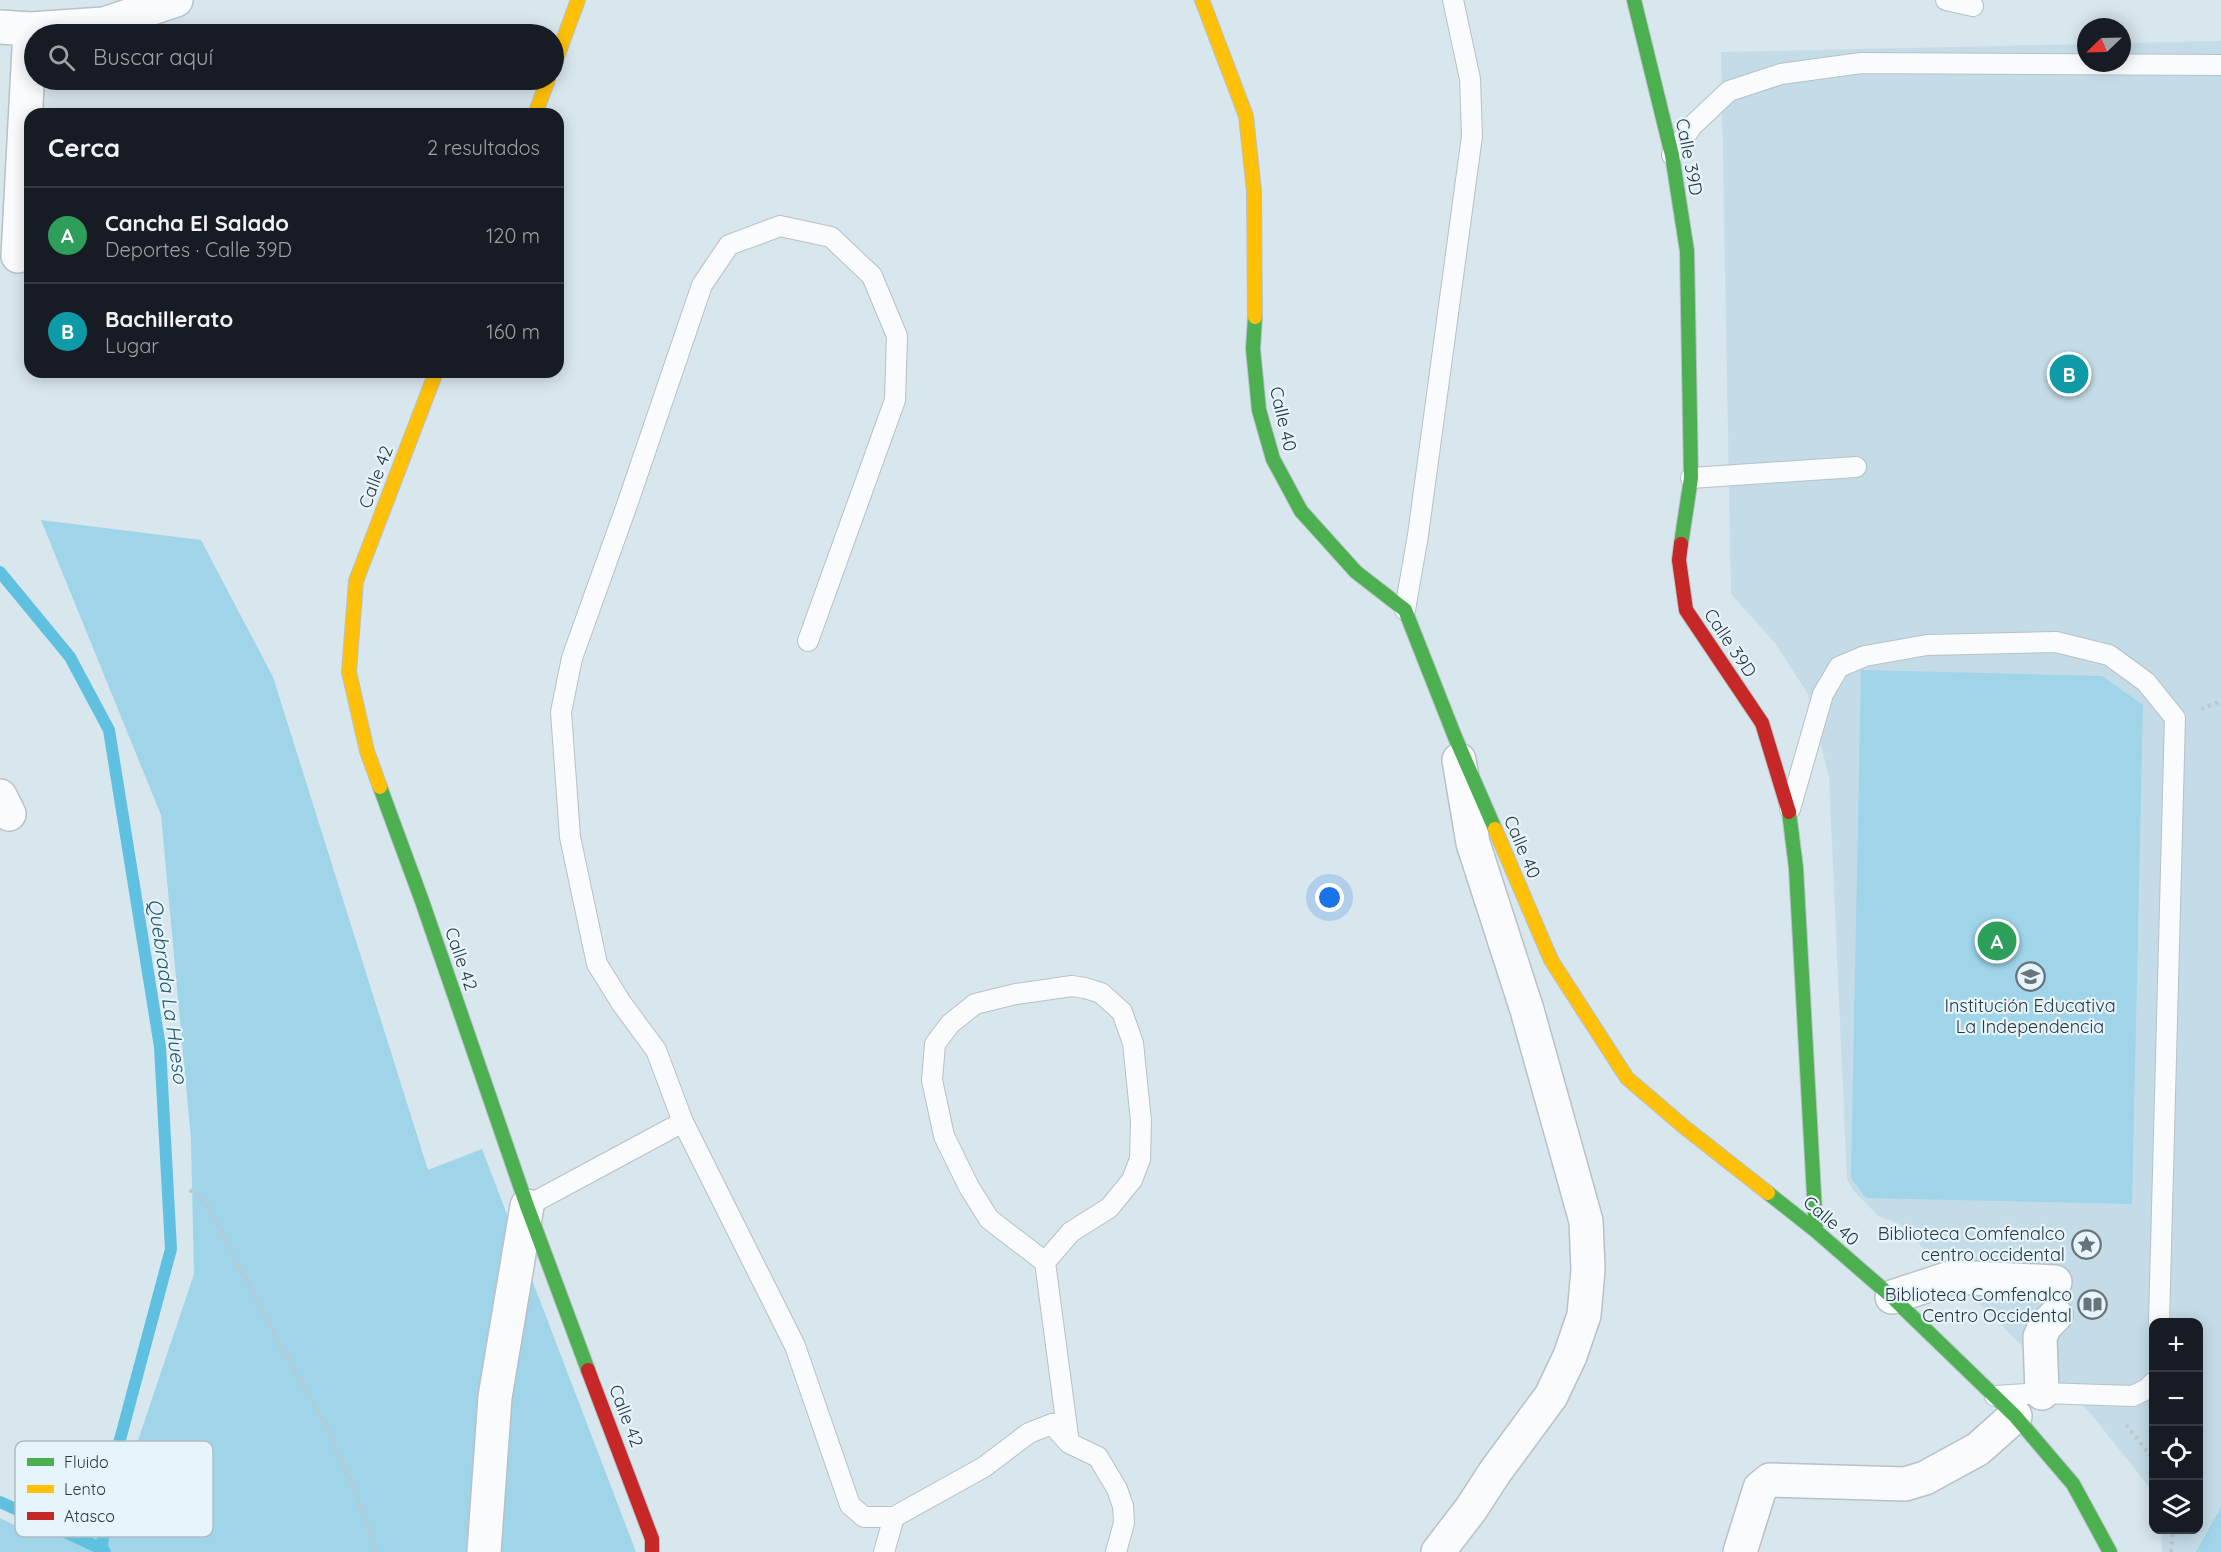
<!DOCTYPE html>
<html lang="es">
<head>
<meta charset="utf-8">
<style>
  :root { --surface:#171b24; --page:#20242c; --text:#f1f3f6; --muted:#9ea1a6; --line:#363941; --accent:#1a73e8 }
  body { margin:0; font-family:Quicksand,sans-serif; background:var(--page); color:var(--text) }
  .controls { position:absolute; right:18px; bottom:18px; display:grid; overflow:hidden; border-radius:12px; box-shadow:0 3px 15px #0003 }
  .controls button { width:54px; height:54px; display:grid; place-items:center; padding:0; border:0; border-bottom:2px solid var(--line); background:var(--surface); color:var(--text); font:30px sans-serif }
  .compass { position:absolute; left:2077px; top:18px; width:54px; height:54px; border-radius:50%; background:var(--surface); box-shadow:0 3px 15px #0003; rotate:247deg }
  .you { position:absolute; left:1330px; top:898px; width:21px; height:21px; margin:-15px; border:4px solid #fff; border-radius:50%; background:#1a73e8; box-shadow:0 0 0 9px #1a73e833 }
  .badge { display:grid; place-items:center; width:39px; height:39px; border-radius:50%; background:var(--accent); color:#fff; font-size:20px; font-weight:700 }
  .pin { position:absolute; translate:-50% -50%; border:3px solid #fff; box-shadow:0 2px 6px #0006 }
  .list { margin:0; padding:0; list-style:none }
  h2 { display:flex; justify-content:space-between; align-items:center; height:78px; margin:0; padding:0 24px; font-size:26px }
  h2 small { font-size:20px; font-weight:400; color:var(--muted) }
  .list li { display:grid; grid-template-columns:39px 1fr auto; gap:18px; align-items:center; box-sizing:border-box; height:96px; padding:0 24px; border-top:2px solid var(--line) }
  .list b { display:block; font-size:22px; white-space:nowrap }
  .list p { margin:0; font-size:20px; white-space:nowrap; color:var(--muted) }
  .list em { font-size:20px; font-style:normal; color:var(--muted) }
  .icon { flex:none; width:33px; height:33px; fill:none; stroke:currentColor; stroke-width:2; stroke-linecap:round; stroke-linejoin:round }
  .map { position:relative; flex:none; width:2221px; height:1552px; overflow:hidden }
  .search { position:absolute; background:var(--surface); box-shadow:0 3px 15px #0003; left:24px; top:24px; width:540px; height:66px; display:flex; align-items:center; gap:15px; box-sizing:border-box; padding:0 21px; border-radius:33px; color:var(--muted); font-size:22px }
  .panel { position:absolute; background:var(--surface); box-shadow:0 3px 15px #0003; left:24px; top:108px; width:540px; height:270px; border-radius:18px }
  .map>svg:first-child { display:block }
  .built { fill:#c4dce7 }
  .green { fill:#9fd4e9 }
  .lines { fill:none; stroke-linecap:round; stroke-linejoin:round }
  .stream { stroke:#5fc0e0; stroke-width:12 }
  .lane-casing { stroke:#b7c1c7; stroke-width:22 }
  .street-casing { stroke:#b7c1c7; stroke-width:36 }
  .fast-casing { stroke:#b7c1c7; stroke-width:16 }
  .slow-casing { stroke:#b7c1c7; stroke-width:16 }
  .jam-casing { stroke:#b7c1c7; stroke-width:16 }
  .path { stroke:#c0c6c9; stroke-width:4; stroke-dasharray:3 4.5; stroke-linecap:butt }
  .lane { stroke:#f9fbfc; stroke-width:20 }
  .street { stroke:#f9fbfc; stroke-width:33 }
  .fast { stroke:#4caf50; stroke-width:14 }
  .slow { stroke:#ffc107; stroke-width:14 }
  .jam { stroke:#c62828; stroke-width:14 }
  .labels { text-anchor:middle; stroke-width:4.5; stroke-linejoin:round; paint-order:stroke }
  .street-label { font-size:18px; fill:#2c363a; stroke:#e6f5fc }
  .poi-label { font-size:18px; fill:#2c363a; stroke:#e6f5fc; text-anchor:end }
  .water-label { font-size:20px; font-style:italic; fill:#26586b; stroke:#e6f5fc }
  .key { fill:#e6f5fc; stroke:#aebcc2; stroke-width:1.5 }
  .key-label { font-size:16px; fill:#2c363a }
</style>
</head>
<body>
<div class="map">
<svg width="2221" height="1552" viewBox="0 0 2221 1552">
  <rect width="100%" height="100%" fill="#d8e6ed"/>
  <!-- built -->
  <path class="built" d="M2221,41V1552H2162L2161,1530H2198V1322H2154L2153,1498L2150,1488L2091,1414L1899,1224L1878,1216L1852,1189L1847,1178L1829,777L1808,694L1775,643L1731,594L1721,52L2086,44V63H2122V43Z"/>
  <!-- green -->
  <path class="green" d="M41,520L201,540L273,677L428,1170L482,1149L636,1552H0V1518L39,1537L120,1494L194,1274L191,1139L161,815Z
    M1861,670L2102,676L2143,705L2132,1204L1866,1198L1851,1178Z
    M2221,1507V1552H2196Z"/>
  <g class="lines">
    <!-- stream -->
    <path class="stream" d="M0,572L70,657L109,730L160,1047L171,1249L106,1492L102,1549L105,1552
      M0,1502L102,1549"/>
    <defs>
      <path id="lane" d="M1946,0L1973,6
        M1672,155L1692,126L1729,91L1781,74L1861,63L2221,65
        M1691,478L1856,467
        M1405,610L1418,535L1472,136L1470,79L1453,0
        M1790,809L1823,694L1839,667L1865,656L1927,645L2056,642L2109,655L2146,682L2175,718L2159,1322
        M683,1122L795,1346L850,1505L864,1517H894L984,1467L1029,1433L1052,1424L1069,1443L1098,1457L1117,1489L1123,1506L1124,1523L1116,1552
        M527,1206L683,1122L656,1050L622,1004L597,964L570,837L561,712L572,658L628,502L702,285L729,245L780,226L831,237L872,276L897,336L895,400L808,641
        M1045,1262L1071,1232L1109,1208L1132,1180L1140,1159L1141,1121L1133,1043L1122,1012L1101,993L1085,988L1072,986L1016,994L975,1004L950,1024L935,1044L932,1080L944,1136L969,1187L989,1219L1045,1262L1069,1443
        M1995,1396L2042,1393L2133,1396L2147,1389L2154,1382
        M884,1552L894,1517"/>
      <path id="street" d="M0,27L30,29L104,24L176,0
        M18,256L30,29
        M0,796L9,814
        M1892,1297L1953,1277L2055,1282
        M2042,1393L2040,1337L2045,1326L2056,1315
        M484,1552L495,1397L527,1206
        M1438,1552L1471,1509L1495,1472L1551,1396L1570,1356L1584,1315L1588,1270L1586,1221L1527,1010L1473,843L1459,760
        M1740,1552L1760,1488L1770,1480L1905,1484L1925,1478L1978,1449L2015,1416"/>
      <path id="fast" d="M1634,0L1672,155L1687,251L1691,478L1681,544
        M1255,317L1253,349L1259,410L1273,459L1301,511L1356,572L1405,610L1455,737L1495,829
        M380,787L422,901L527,1206L588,1370
        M1789,812L1796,868L1816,1231
        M1768,1193L1816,1231L1892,1297L2015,1416L2073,1484L2110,1552"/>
      <path id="slow" d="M1202,0L1246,116L1254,191L1255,317
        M554,65L578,0
        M535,114L548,80
        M380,787L367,751L349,672L356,581L436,372
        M1495,829L1551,960L1627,1078L1683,1126L1768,1193"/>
      <path id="jam" d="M1681,544L1679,560L1686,610L1762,723L1789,812
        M588,1370L652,1539V1552"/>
    </defs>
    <!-- lane casing -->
    <use href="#lane" class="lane-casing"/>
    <!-- street casing -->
    <use href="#street" class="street-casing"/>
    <!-- fast casing -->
    <use href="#fast" class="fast-casing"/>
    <!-- slow casing -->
    <use href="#slow" class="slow-casing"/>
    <!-- jam casing -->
    <use href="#jam" class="jam-casing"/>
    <!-- path -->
    <path class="path" d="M2201,709L2221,701
      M190,1190L206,1202L275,1335L323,1420L358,1498L377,1552
      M2126,1425L2154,1460
      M2171,1552L2173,1530"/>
    <!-- lane -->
    <use href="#lane" class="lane"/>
    <!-- street -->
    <use href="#street" class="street"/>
    <!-- fast -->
    <use href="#fast" class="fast"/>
    <!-- slow -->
    <use href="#slow" class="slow"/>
    <!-- jam -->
    <use href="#jam" class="jam"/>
  </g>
  <!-- icons -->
  <defs>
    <symbol id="school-ring" viewBox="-11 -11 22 22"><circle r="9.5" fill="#e6f5fc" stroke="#687479" stroke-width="1.5"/><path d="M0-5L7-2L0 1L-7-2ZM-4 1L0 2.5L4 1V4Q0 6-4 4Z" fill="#687479"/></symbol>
    <symbol id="sight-ring" viewBox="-11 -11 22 22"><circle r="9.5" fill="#e6f5fc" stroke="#687479" stroke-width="1.5"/><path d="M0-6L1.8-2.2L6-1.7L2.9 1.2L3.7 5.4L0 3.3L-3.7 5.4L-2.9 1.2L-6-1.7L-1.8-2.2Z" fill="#687479"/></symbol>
    <symbol id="library-ring" viewBox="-11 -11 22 22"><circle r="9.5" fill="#e6f5fc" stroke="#687479" stroke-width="1.5"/><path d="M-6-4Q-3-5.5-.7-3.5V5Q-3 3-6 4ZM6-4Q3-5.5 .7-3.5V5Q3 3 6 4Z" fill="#687479"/></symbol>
  </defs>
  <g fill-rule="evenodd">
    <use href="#school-ring" x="2014" y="960" width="33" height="33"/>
    <use href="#sight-ring" x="2070" y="1228" width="33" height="33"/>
    <use href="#library-ring" x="2076" y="1288" width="33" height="33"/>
  </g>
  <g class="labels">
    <!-- street labels -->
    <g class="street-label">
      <text transform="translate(1689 157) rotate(79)" y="6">Calle 39D</text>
      <text transform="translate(1283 419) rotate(77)" y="6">Calle 40</text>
      <text transform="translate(376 477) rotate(-69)" y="6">Calle 42</text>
      <text transform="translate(1730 643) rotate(56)" y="6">Calle 39D</text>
      <text transform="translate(1522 847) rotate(67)" y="6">Calle 40</text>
      <text transform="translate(461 959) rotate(71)" y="6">Calle 42</text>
      <text transform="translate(1831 1221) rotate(40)" y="6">Calle 40</text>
      <text transform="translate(626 1416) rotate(69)" y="6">Calle 42</text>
    </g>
    <!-- poi labels -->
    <g class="poi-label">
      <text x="2030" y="1012" text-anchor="middle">Institución Educativa<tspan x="2030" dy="21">La Independencia</tspan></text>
      <text x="2065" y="1240">Biblioteca Comfenalco<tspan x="2065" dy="21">centro occidental</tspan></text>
      <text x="2072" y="1301">Biblioteca Comfenalco<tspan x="2072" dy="21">Centro Occidental</tspan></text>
    </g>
    <!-- water labels -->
    <g class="water-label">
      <text transform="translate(168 991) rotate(82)" y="7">Quebrada La Hueso</text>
    </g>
  </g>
  <!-- legend -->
  <rect x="15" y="1441" width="198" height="96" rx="9" class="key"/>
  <rect x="27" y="1458" width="27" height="8" fill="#4caf50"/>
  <rect x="27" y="1485" width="27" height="8" fill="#ffc107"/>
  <rect x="27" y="1512" width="27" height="8" fill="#c62828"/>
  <g class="key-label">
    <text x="64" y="1468">Fluido</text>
    <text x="64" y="1495">Lento</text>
    <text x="64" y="1522">Atasco</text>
  </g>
</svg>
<div class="controls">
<button>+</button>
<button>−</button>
<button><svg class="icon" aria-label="locate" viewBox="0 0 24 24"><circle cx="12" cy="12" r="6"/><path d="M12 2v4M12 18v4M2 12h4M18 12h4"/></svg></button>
<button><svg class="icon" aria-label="layers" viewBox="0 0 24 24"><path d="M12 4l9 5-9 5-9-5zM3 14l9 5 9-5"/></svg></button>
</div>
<svg class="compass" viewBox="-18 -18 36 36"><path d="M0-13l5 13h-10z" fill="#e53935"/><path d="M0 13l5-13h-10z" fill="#9ea1a6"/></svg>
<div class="you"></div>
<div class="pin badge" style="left:1997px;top:941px;background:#2e9e5b">A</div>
<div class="pin badge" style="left:2069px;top:374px;background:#0f9aa8">B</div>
<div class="search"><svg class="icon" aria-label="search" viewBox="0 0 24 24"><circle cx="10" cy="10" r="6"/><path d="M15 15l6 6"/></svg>Buscar aquí</div>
<section class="panel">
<h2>Cerca<small>2 resultados</small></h2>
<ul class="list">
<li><span class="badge" style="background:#2e9e5b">A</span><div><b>Cancha El Salado</b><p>Deportes · Calle 39D</p></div><em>120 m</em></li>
<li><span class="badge" style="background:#0f9aa8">B</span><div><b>Bachillerato</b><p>Lugar</p></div><em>160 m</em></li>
</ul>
</section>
</div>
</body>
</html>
